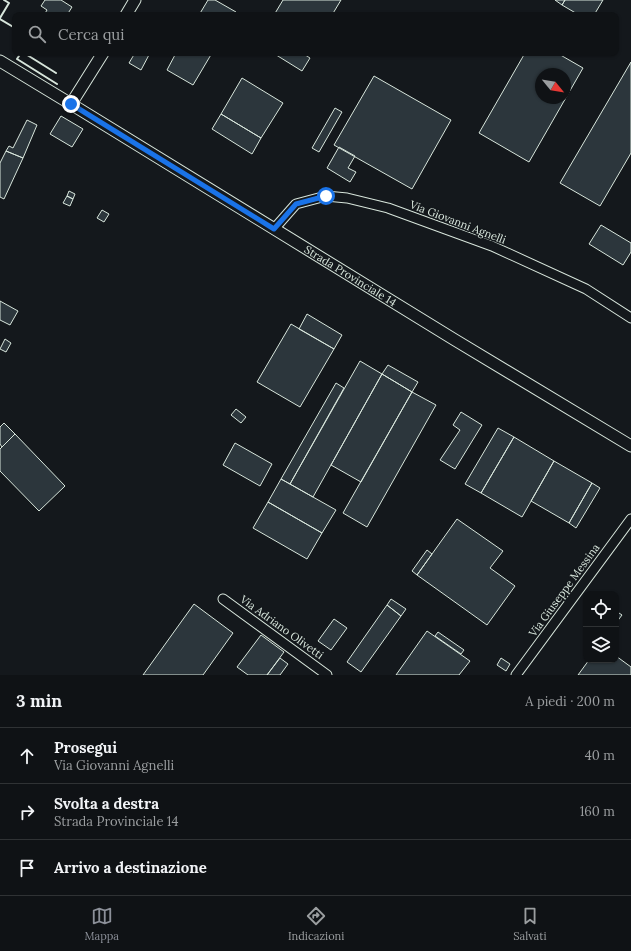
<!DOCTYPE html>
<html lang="it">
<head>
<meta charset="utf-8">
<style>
  :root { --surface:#0f1215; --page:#1d2022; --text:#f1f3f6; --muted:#9b9ea0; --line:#2f3234; --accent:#8c9099 }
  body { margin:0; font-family:Lora,serif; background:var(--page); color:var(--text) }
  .controls { position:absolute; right:12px; bottom:12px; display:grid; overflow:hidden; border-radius:8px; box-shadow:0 1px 3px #0004 }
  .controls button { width:36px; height:36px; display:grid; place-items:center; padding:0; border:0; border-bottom:1px solid var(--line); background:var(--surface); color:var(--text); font:20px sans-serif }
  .compass { position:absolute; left:535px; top:68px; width:36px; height:36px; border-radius:50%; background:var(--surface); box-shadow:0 1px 3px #0004; rotate:120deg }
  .stop { position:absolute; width:12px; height:12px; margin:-9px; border:3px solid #1a73e8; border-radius:50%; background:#fff }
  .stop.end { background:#1a73e8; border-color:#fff; box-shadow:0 1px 4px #0008 }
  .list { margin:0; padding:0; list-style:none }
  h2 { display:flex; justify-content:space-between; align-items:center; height:52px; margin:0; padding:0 16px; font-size:17px }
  h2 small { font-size:13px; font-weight:400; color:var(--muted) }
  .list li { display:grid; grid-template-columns:26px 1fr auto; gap:12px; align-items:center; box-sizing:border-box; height:56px; padding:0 16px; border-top:1px solid var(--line) }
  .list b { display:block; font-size:15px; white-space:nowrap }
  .list p { margin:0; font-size:13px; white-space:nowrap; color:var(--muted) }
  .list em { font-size:13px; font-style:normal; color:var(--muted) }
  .icon { flex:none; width:22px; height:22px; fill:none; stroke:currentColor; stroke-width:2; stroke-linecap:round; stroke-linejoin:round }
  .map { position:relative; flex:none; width:631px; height:675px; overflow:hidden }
  .search { position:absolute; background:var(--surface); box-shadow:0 1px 3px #0004; left:12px; right:12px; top:12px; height:44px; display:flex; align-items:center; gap:10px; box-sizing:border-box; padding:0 14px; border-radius:8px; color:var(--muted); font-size:15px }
  .sheet { height:220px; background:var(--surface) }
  nav { display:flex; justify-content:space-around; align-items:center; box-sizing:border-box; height:56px; border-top:1px solid var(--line); background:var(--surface); font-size:11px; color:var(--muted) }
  nav a { display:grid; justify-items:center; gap:2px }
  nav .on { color:var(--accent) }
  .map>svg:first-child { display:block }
  .building { fill:#2c363c; stroke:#d8e6dc; fill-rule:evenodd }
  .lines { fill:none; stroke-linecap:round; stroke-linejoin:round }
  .minor-casing { stroke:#d8e6dc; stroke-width:11 }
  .tertiary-casing { stroke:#d8e6dc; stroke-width:13 }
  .minor { stroke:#14181c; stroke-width:9 }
  .tertiary { stroke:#14181c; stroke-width:11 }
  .wall { stroke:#d8e6dc; stroke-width:2 }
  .route { stroke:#1a73e8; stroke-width:5 }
  .labels { text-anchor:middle; stroke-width:3; stroke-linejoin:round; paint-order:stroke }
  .street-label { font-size:11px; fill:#d8e6dc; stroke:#14181c }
</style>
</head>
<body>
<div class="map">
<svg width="631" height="675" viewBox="0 0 631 675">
  <rect width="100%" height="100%" fill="#14181c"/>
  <!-- building -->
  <path class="building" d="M45,0H61L72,7L67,15H44L47,10L41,6Z
    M208,0H215L236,12L234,15H199Z
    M283,0H341L332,15H274Z
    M555,0H565L562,5Z
    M565,0H603L594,15H579L562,5Z
    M135,53H150L141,70L129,63Z
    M176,53H212L193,85L167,70Z
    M273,53H302L310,58L302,71Z
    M525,53H557L583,68L529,162L479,133ZM541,74H565V98H541Z
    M631,62V153L600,206L560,183Z
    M374,76L451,120L412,189L334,145Z
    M242,78L283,103L261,138L221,114Z
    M335,108L342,112L319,152L312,148Z
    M221,114L261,138L252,154L212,129Z
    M61,116L83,129L72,147L50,134Z
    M27,120L37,125L23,158L6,151L9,146L13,148Z
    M339,147L355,156L348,168L356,172L350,182L327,168Z
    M6,151L23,158L4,199L0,197V163Z
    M69,191L75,194L73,199L67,196Z
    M67,196L73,199L70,206L63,203Z
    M102,210L109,214L104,222L97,218Z
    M601,225L631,243V252L623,265L589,244Z
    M0,301L18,311L10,325L0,320Z
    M307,314L342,335L334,349L299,329Z
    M291,324L334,349L300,407L257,382Z
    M5,339L11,343L6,352L0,349Z
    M360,361L382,374L313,497L290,484Z
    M388,365L418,382L412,392L382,374Z
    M382,374L412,392L361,482L331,465Z
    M336,383L344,388L290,484L281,479Z
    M412,392L436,405L367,527L343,513Z
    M236,409L246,417L241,423L231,415Z
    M461,412L482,425L455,469L440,460L460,430L453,425Z
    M4,423L15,434L2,447L0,444V427Z
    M498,428L514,437L481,493L465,484Z
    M15,434L65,486L39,511L0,471V449Z
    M514,437L554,461L522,517L481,493Z
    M235,443L272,464L260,486L223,465Z
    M554,461L592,483L569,523L531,501Z
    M281,479L336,510L322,533L268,502Z
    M592,483L600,488L576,528L569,523Z
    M268,502L322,533L307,559L253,528Z
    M457,519L503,551L490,568L515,586L487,625L417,575Z
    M427,550L432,554L417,575L412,571Z
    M391,599L406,609L401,616L387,605Z
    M194,604L233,633L203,675H143Z
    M387,605L401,616L361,672L347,662Z
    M616,611L622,615L616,623Z
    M334,619L347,628L331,650L318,641Z
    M427,631L470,661L459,675H396Z
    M438,632L464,650L461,654L435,636Z
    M261,635L284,652L267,675H248L237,667Z
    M616,656L631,667V675H578L589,660H616Z
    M280,658L288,664L280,675H267Z
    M501,658L510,664L506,671L497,665Z"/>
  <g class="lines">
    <defs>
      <path id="minor" d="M274,229L296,204L326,196L347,198L388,208L492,246L586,289L631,318
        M223,599L327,675
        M516,675L631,519"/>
      <g id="tertiary">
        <path d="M126,15L135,0"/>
        <path id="s1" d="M0,61L71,104L455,340L631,446"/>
        <path d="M71,104L103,53"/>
      </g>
    </defs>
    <!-- minor casing -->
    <use href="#minor" class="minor-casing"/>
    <!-- tertiary casing -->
    <use href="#tertiary" class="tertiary-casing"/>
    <!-- minor -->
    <use href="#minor" class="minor"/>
    <!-- tertiary -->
    <use href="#tertiary" class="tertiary"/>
    <!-- wall -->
    <path class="wall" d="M0,18L9,3L4,0
      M0,19L15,28
      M21,53L17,59L57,84
      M24,53L56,73"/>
  </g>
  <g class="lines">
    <!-- route -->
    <path class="route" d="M71,104L274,229L296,204L326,196"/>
  </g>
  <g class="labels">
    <!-- street labels -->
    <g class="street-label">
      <text transform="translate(458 222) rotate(21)" y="4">Via Giovanni Agnelli</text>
      <text dy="4" stroke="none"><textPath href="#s1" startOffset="411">Strada Provinciale 14</textPath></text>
      <text transform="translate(564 590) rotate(-54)" y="4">Via Giuseppe Messina</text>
      <text transform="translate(282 627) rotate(36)" y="4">Via Adriano Olivetti</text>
    </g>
  </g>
</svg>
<div class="controls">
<button><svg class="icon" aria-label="locate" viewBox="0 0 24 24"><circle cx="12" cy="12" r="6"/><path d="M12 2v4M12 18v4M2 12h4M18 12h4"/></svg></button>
<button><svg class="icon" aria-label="layers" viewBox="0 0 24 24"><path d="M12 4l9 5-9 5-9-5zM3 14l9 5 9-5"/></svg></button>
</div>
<svg class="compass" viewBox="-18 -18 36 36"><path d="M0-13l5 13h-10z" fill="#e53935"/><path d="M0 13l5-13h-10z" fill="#9b9ea0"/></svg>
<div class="stop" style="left:326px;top:196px"></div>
<div class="stop end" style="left:71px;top:104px"></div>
<div class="search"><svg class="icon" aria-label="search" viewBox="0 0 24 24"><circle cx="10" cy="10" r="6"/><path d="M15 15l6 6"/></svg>Cerca qui</div>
</div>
<section class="sheet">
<h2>3 min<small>A piedi · 200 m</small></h2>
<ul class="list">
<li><svg class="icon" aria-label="ahead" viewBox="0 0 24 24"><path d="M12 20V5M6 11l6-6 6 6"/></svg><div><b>Prosegui</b><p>Via Giovanni Agnelli</p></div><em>40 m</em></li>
<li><svg class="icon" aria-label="right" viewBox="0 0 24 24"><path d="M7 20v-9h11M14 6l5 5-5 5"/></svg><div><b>Svolta a destra</b><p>Strada Provinciale 14</p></div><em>160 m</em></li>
<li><svg class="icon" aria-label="arrive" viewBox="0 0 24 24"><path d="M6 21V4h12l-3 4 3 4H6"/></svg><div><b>Arrivo a destinazione</b></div></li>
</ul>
</section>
<nav>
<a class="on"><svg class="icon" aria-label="map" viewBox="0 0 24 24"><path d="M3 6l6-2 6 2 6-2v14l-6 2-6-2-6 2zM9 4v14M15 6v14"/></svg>Mappa</a>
<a><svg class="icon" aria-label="directions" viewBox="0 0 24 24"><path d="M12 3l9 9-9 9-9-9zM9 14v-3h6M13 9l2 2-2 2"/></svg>Indicazioni</a>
<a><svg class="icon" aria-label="saved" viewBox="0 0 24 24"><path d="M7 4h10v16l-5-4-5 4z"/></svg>Salvati</a>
</nav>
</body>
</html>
